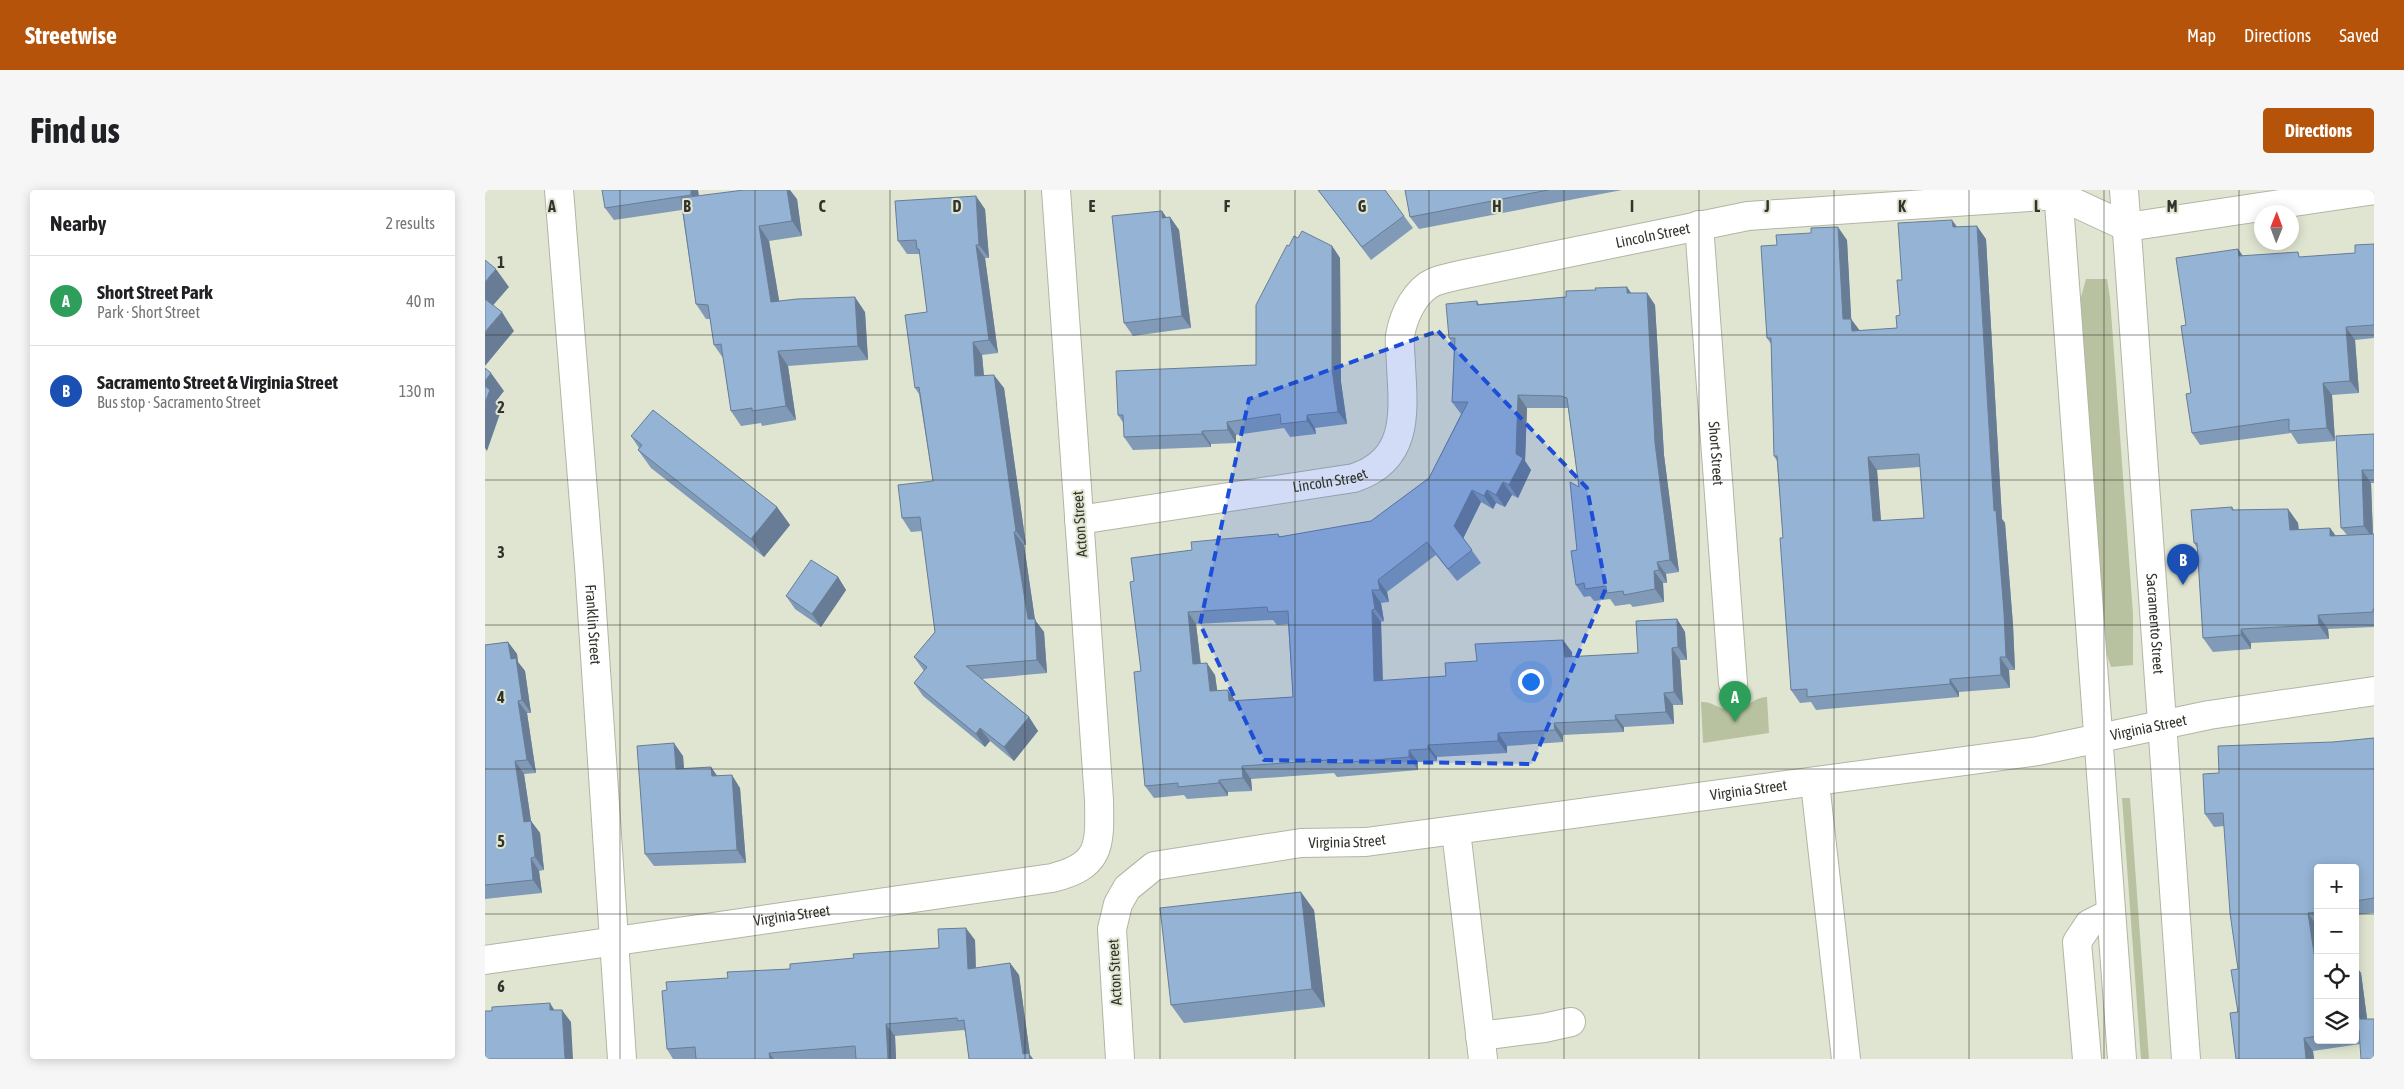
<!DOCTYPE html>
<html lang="en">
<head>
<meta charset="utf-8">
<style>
  :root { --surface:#fff; --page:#f6f6f6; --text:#202124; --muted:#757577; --line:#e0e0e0; --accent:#b45309 }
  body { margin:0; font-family:"Asap Condensed",sans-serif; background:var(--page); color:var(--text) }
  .controls { position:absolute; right:15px; bottom:15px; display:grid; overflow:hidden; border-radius:5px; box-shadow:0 2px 12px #0003 }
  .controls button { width:45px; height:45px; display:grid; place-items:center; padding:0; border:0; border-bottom:1px solid var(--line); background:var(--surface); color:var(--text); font:25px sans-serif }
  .compass { position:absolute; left:1769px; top:15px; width:45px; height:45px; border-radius:50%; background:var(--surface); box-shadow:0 2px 12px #0003; rotate:1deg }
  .you { position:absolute; left:1045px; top:491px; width:18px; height:18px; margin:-12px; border:4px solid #fff; border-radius:50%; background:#1a73e8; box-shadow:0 0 0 8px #1a73e833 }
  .badge { display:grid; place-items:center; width:32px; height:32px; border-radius:50%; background:var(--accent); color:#fff; font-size:16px; font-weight:700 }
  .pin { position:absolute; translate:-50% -41px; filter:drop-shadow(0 1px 2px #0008) }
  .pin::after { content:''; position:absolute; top:26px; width:18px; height:15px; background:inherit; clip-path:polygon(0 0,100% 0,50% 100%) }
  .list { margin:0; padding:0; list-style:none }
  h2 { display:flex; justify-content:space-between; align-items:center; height:65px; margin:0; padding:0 20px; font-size:21px }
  h2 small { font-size:16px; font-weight:400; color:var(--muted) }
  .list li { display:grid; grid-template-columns:32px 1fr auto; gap:15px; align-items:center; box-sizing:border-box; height:90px; padding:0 20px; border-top:1px solid var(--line) }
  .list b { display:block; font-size:19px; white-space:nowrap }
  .list p { margin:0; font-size:16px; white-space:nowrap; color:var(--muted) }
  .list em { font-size:16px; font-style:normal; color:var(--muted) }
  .icon { flex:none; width:28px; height:28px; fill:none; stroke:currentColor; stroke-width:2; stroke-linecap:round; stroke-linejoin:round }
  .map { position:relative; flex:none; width:1889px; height:869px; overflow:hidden; border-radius:5px }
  header { display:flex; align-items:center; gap:30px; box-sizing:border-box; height:70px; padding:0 25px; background:var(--accent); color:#fff }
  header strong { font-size:24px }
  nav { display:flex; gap:28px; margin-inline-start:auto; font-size:18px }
  .intro { display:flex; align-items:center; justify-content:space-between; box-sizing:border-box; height:120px; padding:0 30px }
  h1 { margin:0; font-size:35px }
  .button { padding:12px 22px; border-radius:5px; background:var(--accent); color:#fff; font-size:18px; font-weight:700 }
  main { display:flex; gap:30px; padding:0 30px }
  aside { flex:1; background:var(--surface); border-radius:5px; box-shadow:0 2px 12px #0003 }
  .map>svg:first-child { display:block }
  .green { fill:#b9c2a0 }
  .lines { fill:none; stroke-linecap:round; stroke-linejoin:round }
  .minor-casing { stroke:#b1b6a3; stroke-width:30 }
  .minor { stroke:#fff; stroke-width:28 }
  .wall { fill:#809ab7; fill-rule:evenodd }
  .shaded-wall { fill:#687d95 }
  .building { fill:#95b3d5; stroke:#687d95; fill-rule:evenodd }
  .marked { fill:#1d4ed8; fill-opacity:0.2; stroke:#1d4ed8; stroke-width:4; stroke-dasharray:10 6; stroke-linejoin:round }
  .grid { fill:none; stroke:#32342c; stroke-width:1; stroke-opacity:0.55 }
  .labels { text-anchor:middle; stroke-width:4; stroke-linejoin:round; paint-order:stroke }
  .street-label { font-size:15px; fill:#32342c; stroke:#dfe5d0 }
  .grid-label { font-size:16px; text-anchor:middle; font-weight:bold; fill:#32342c; stroke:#dfe5d0; stroke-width:4; stroke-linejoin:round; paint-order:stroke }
</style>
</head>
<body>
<header>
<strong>Streetwise</strong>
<nav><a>Map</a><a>Directions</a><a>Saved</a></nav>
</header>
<div class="intro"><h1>Find us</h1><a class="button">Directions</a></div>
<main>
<aside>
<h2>Nearby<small>2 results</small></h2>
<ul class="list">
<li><span class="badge" style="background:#2e9e5b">A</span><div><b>Short Street Park</b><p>Park · Short Street</p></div><em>40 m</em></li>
<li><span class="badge" style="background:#1a4fb4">B</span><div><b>Sacramento Street &amp; Virginia Street</b><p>Bus stop · Sacramento Street</p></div><em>130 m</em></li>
</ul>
</aside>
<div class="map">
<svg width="1889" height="869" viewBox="0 0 1889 869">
  <rect width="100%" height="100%" fill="#dfe5d0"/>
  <!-- green -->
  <path class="green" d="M1601,89H1622L1625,108L1648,424V475L1626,477L1621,462L1617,416L1596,121V107Z
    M1282,507L1284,543L1218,553L1216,512C1229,511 1236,522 1250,520C1265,519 1265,508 1282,507Z
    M1637,608H1645L1664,869H1656Z"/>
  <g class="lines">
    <defs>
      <g id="minor">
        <path id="s1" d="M74,0L104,376L137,869"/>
        <path d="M1573,0L1637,869"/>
        <path id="s2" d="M1639,0L1701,869"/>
        <path id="s3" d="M1214,35L1248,493"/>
        <path id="s4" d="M594,330L869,288C923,270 919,225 916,176C916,167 914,155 915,146C917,134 921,123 927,113C932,105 940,96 949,92C957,89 967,87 975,85L1263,26L1573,5L1642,37L1889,0"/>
        <path d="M1330,593L1361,869"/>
        <path d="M971,641L998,869"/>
        <path id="s5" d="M0,770L567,688C616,676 615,656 614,610L571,0"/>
        <path d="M995,846L1059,838L1086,832"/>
        <path id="s6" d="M635,869L627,739L633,714L642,698L669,676L816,653L881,652L1553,561L1724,525L1889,501"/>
        <path d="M1602,869L1592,752L1604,734L1626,723"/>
      </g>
    </defs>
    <!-- minor casing -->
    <use href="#minor" class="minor-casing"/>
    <!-- minor -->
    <use href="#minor" class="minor"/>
  </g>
  <!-- wall -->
  <path class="wall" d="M213,0L214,6L312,9L317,46L284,51L294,111L380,122L383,170L303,176L311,230L277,236L276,233L256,236L246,221L238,168L229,155L225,129H221L211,114L197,20L129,30L120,18Z
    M833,0L919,26L928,38L886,70Z
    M920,0H1137L934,39L925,27Z
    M500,19L504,68H500L513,163L497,165L499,185L519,198L541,355H539L550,430L559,442L562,483L497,489L544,527L553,541L529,571L505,551L500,557L438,506L429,493L439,481L429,467L450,442L437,341L426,342L417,328L448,291L434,204L430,198L442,122L435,64H422L413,51Z
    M677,21L681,27H685L694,40L706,138L648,146L639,133Z
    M1473,37L1501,49L1517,329L1520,333L1528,435L1530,480H1524L1525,498L1474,502V507L1331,520L1326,512L1315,513L1306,500L1298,348L1292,271L1289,266L1286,154L1282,148L1362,50L1366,129L1375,141L1412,138L1415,125L1417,90ZM1435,277L1439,328L1396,331L1392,280Z
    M813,48L847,56L855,68L856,192L862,234L830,238L831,244L805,247L799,238L751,245V253L726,254V257L648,260L639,247V234L633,225L771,175L804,56Z
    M1889,54V148L1870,150L1874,203L1847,205L1850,251L1813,254L1806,243L1715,255L1707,243L1706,203L1701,135L1753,59L1758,66L1817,67L1870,63Z
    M1142,97L1146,103H1162L1170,115L1179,265L1194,382L1181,384L1182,393H1178L1179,412L1148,417L1145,414L1130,416L1125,409L1109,411L1105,406L1099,407L1091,395L1092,360L1094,297L1083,218H1042L1040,271L1046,280L1033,308L1027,305L1020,317L1011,313L1008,319L996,312L978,348L996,373L972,391L951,365L902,402L904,412L896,413L899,431L896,432L898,491L961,486L992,471L1087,462V467L1153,463L1192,429L1200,442L1202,470H1195L1198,515H1188L1189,534L1139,537V542L1078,545V552L1022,556V563L952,567V571L933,572V580L852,587L849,583L766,589L767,601L743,602V606L702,609L699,605L669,608L660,596L656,481L649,391L707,360L793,344L795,347L886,331L944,288L976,224L967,212L969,156L964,148L992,111L994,114L1081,107L1111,100ZM788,430L792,435L803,434L808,507L751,511L732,500L730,485L716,474L711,434Z
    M1889,244V293H1886L1888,344H1889V437L1843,439L1844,449L1766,453V459L1728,462L1718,448L1712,358L1709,353L1747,317L1749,320L1803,319L1813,333L1814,340L1845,338L1851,346L1862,345L1856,338Z
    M146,246L292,317L305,335L279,367L166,278L153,260L154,258Z
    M353,387L361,400L336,437L310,419L301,406Z
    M23,452L32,464L33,472L40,481L46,523H42L51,583L39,584L46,631L55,643L59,680L54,681L57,703L0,709V455Z
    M1889,548V723L1870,725V678H1833V850H1870V775L1876,783L1882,829L1875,854L1828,861L1829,869H1751L1753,779L1739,636L1729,637L1720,624L1734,583L1848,552Z
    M198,566L199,579L226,577L232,586L255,598L261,673L169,676L160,664Z
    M829,720L840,817L699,833L686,815Z
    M490,750L491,778L525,773L534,785L545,865L548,869H484L480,842L479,840L410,846L411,869H188L182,859V800L243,788L305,779L369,768L454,758Z"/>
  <!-- shaded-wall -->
  <path class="shaded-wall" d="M206,0H213L215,17L206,5Z
    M302,0H305L312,9L317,46L307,31Z
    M491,6L500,19L504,68L494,55Z
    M677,21L686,34L677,28Z
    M685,27L694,40L706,138L697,126Z
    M1467,30L1476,42L1468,37Z
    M274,36L284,51L297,127L286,112Z
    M1492,36L1501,49L1517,329L1520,333L1528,435L1530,480L1521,467L1509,321Z
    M1353,37L1362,50L1367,142L1358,129Z
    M491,55L500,68L513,163L504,150Z
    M847,56L855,68L856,192L862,234L853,222L847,179Z
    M1753,59L1762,72L1754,66Z
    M11,79L24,97L4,120L0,114V92Z
    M1142,97L1150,109L1142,103Z
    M1162,103L1170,115L1179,265L1194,382L1185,370L1170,253Z
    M370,107L380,122L383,170L373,156Z
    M17,122L29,141L0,176V142Z
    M1366,129L1375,141H1367Z
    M1861,137L1870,150L1874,203L1865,191Z
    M488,152L497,165L500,199L490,186Z
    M293,161L303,176L311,230L301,216Z
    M6,183L19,201L12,210L17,218L2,261L0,258V191Z
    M509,185L519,198L541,355L531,341Z
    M1838,193L1847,205L1850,251L1842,238Z
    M1033,205L1042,218L1040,271L1046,280L1033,308L1024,295L1031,264Z
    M822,225L830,238L831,244L822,231Z
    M742,232L751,245V253L743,240Z
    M717,241L726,254V257L717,244Z
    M1383,267L1392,280L1397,344L1388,331Z
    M1877,280L1886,293L1888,349L1879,336Z
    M1018,292L1027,305L1020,317L1011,305Z
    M987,300L996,312L978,349L969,336Z
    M1002,300L1011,313L1008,319L999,306Z
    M292,317L305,335L279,367L266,349Z
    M1803,319L1813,333L1815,355L1805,340Z
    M1845,338L1855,352L1845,346Z
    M529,342L539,355L550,430L559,442L562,483L552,470L543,429Z
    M1172,372L1181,384L1182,393L1174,380Z
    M1169,381L1178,393L1179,412L1170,399Z
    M353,387L361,400L336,437L327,424Z
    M893,390L902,402L904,412L895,400Z
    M887,400L896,413L899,431L890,419Z
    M887,420L896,432L898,504L889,491Z
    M703,422L711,434L717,487L708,474Z
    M1833,425L1843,439L1844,449L1834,435Z
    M1192,429L1200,442L1202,470L1193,457Z
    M1756,439L1766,453V459L1756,445Z
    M1078,450L1087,462L1088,479L1080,467Z
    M23,452L32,464L33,472L40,481L46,523L37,510L26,469Z
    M1187,458L1195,470L1198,515L1189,502Z
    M1515,467L1524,480L1525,498L1516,485Z
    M722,473L730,485L734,513L725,501Z
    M1465,489L1474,502V507L1465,494Z
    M743,500L752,512L744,511Z
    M1179,503L1188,515L1189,534L1181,522Z
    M33,511L42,523L51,583L42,570Z
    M1130,525L1139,537V542L1131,530Z
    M544,527L553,541L529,571L519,557Z
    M1069,533L1078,545V552L1070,540Z
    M495,538L505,551L500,557L491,544Z
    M1013,543L1022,556V563L1013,551Z
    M189,553L198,566L200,592L191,579Z
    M943,555L952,567V571L943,559Z
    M924,560L933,572V580L924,567Z
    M30,571L39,584L46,631L55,643L59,680L50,667L39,632Z
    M757,576L766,589L767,601L758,588Z
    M226,577L235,590L227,586Z
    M247,585L255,598L261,673L252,660Z
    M734,590L743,602V606L734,593Z
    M46,668L54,681L57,703L48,690Z
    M816,702L829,720L840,817L827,799Z
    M1823,723L1832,736L1833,779L1831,776Z
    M481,738L490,750L491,791L483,779Z
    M525,773L534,785L545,865L548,869H542L538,864Z
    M1870,775L1876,783L1884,843L1875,829L1870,797Z
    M65,813L73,826L65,820Z
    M77,820L86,832L88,869H80Z
    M401,834L410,846L411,869H403Z
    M1819,848L1828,861L1829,869H1821Z
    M284,863L289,869H285Z"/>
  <!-- building -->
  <path class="building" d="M117,0H206V5L120,18Z
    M259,0H302L307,31L274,36L286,112L312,109L370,107L373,156L293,161L301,216L267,221V218L246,221L236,154L229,155L223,115L211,114L196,8Z
    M833,0H900L919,26L877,57Z
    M920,0H1063L925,27Z
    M491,6L494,55H491L504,150L488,152L490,186L509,185L531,341L529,342L543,429H550L552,470L481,476L544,527L519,557L495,538L491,544L429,493L442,477L429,467L450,442L435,327L417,328L413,295L448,291L434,197L430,198L420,125L442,122L434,59H432L431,50L413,51L410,11Z
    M677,21V28L685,27L697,126L639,133L627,26Z
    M1467,30L1468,37L1492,36L1509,321L1511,320L1519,423L1521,467H1515L1516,485L1465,489V494L1322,507V499L1306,500L1295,348H1298L1292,266H1289L1286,148H1282L1276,56L1292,55L1291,45L1326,43V38L1353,37L1358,129H1366L1367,141L1412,138L1411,126L1415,125L1412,90H1417L1413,33ZM1434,264L1439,328L1388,331L1383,267Z
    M817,41L847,56V179L853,222L822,225V231L796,234L795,224L742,232L743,240L717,241V244L639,247L638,225H633L631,181L771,175V115L802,55L804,56L809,46L813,48Z
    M1889,54V135L1861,137L1865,191L1838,193L1842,238L1804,241V229L1707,243L1701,204L1706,203L1696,136L1701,135L1691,68L1753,59L1754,66L1813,62L1814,67L1870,63V55Z
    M0,70L11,79L0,92Z
    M1142,97V103H1162L1170,253L1185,370L1172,372L1174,380L1169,381L1170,399L1139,405L1138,401L1122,403L1121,396L1100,399L1099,393L1091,395L1086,361L1092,360L1085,292L1094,297L1082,208L1076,206L1033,205L1031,264L1038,268L1024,295L1018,292L1011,305L1002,300L999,306L987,300L969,336L987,360L963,379L942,352L893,390L895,400H887L890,419L887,420L889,491L961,486L960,473L992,471L990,454L1078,450L1080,467L1153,463L1151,431L1192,429L1193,457L1187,458L1189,502L1179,503L1181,522L1130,525L1131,530L1069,533L1070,540L1013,543V551L943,555V559L924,560V567L843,574V570L757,576L758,588L734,590V593L693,597V593L660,596L649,482L656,481L645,392L649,391L646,368L707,360L706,352L793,344L794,347L886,331L944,288L983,212H967L970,148H964L961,114L992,111V115L1081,107V101L1111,100L1110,98ZM782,417L783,422L803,421L808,507L744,511L743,500L725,501L722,473L708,474L703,422Z
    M0,109L17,122L0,142Z
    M0,178L6,183L0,191Z
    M0,196L5,200L0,213Z
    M168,220L292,317L266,349L153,260L157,255L146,246Z
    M1889,244V280H1877L1879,336L1856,338L1851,246Z
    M1747,317V320L1803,319L1805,340L1845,338V346L1889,344V419H1888V422L1833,425L1834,435L1756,439V445L1718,448L1712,353H1709L1706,320Z
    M326,370L353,387L327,424L301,406Z
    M23,452L26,469L31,468L37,510L33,511L42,570L30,571L39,632L46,631L50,667L46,668L48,690L0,695V455Z
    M1889,548V708L1870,711V678H1833V722L1823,723L1831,776H1833V846L1819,848L1821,869H1751L1745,823L1753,822L1746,780L1753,779L1745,723L1738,623L1720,624L1718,584L1734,583L1733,556L1848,552Z
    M189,553L191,579L226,577L227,586L247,585L252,660L160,664L152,556Z
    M816,702L827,799L686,815L675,718Z
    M481,738L483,779L525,773L538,864L544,863L545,869H484L479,830L473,831L472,828L401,834L403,869H371L370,856L284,863L285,869H211L210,857L182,859L177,801L182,800L181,792L243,788L242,782L305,779V774L369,768L368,764L454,758L453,739Z
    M1870,797L1875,829H1889V869H1876L1874,840H1870Z
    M65,813V820H77L80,869H0V821H7V817Z"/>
  <!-- marked area -->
  <path class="marked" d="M953,141L1102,298L1121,398L1047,574L779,570L715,434L764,209Z"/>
  <!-- grid -->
  <path class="grid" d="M135,0V869M270,0V869M405,0V869M540,0V869M675,0V869M810,0V869M944,0V869M1079,0V869M1214,0V869M1349,0V869M1484,0V869M1619,0V869M1754,0V869M0,145H1889M0,290H1889M0,435H1889M0,579H1889M0,724H1833M1870,724H1889"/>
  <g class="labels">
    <!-- street labels -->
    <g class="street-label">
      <text dy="5" stroke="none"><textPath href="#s4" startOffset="732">Lincoln Street</textPath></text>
      <text dy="5" stroke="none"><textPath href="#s3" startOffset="229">Short Street</textPath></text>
      <text dy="5" stroke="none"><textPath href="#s4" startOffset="254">Lincoln Street</textPath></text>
      <text transform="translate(595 334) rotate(-94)" y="5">Acton Street</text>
      <text dy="5" stroke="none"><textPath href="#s1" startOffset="436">Franklin Street</textPath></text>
      <text dy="5" stroke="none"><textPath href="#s2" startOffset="435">Sacramento Street</textPath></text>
      <text dy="5" stroke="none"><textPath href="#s6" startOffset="1214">Virginia Street</textPath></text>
      <text dy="5" stroke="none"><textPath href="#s6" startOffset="809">Virginia Street</textPath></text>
      <text dy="5" stroke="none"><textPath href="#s6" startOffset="404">Virginia Street</textPath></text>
      <text dy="5" stroke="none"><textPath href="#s5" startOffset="310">Virginia Street</textPath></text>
      <text transform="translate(630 782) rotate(-93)" y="5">Acton Street</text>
    </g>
  </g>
  <g class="grid-label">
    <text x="67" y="22">A</text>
    <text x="202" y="22">B</text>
    <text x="337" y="22">C</text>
    <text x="472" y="22">D</text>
    <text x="607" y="22">E</text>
    <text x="742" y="22">F</text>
    <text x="877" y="22">G</text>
    <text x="1012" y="22">H</text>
    <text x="1147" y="22">I</text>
    <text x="1282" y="22">J</text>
    <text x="1417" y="22">K</text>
    <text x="1552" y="22">L</text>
    <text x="1687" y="22">M</text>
    <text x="16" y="78">1</text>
    <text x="16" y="223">2</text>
    <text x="16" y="368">3</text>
    <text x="16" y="513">4</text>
    <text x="16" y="657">5</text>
    <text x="16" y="802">6</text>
  </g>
</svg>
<div class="controls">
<button>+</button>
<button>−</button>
<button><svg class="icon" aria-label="locate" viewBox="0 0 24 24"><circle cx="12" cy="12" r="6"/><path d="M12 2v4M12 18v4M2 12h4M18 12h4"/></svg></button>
<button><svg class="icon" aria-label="layers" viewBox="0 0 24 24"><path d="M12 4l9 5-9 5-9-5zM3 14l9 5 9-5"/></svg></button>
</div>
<svg class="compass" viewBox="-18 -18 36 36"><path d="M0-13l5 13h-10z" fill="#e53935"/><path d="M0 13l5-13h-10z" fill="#757577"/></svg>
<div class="you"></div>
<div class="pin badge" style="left:1250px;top:532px;background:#2e9e5b">A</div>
<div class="pin badge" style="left:1698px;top:395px;background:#1a4fb4">B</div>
</div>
</main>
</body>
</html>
